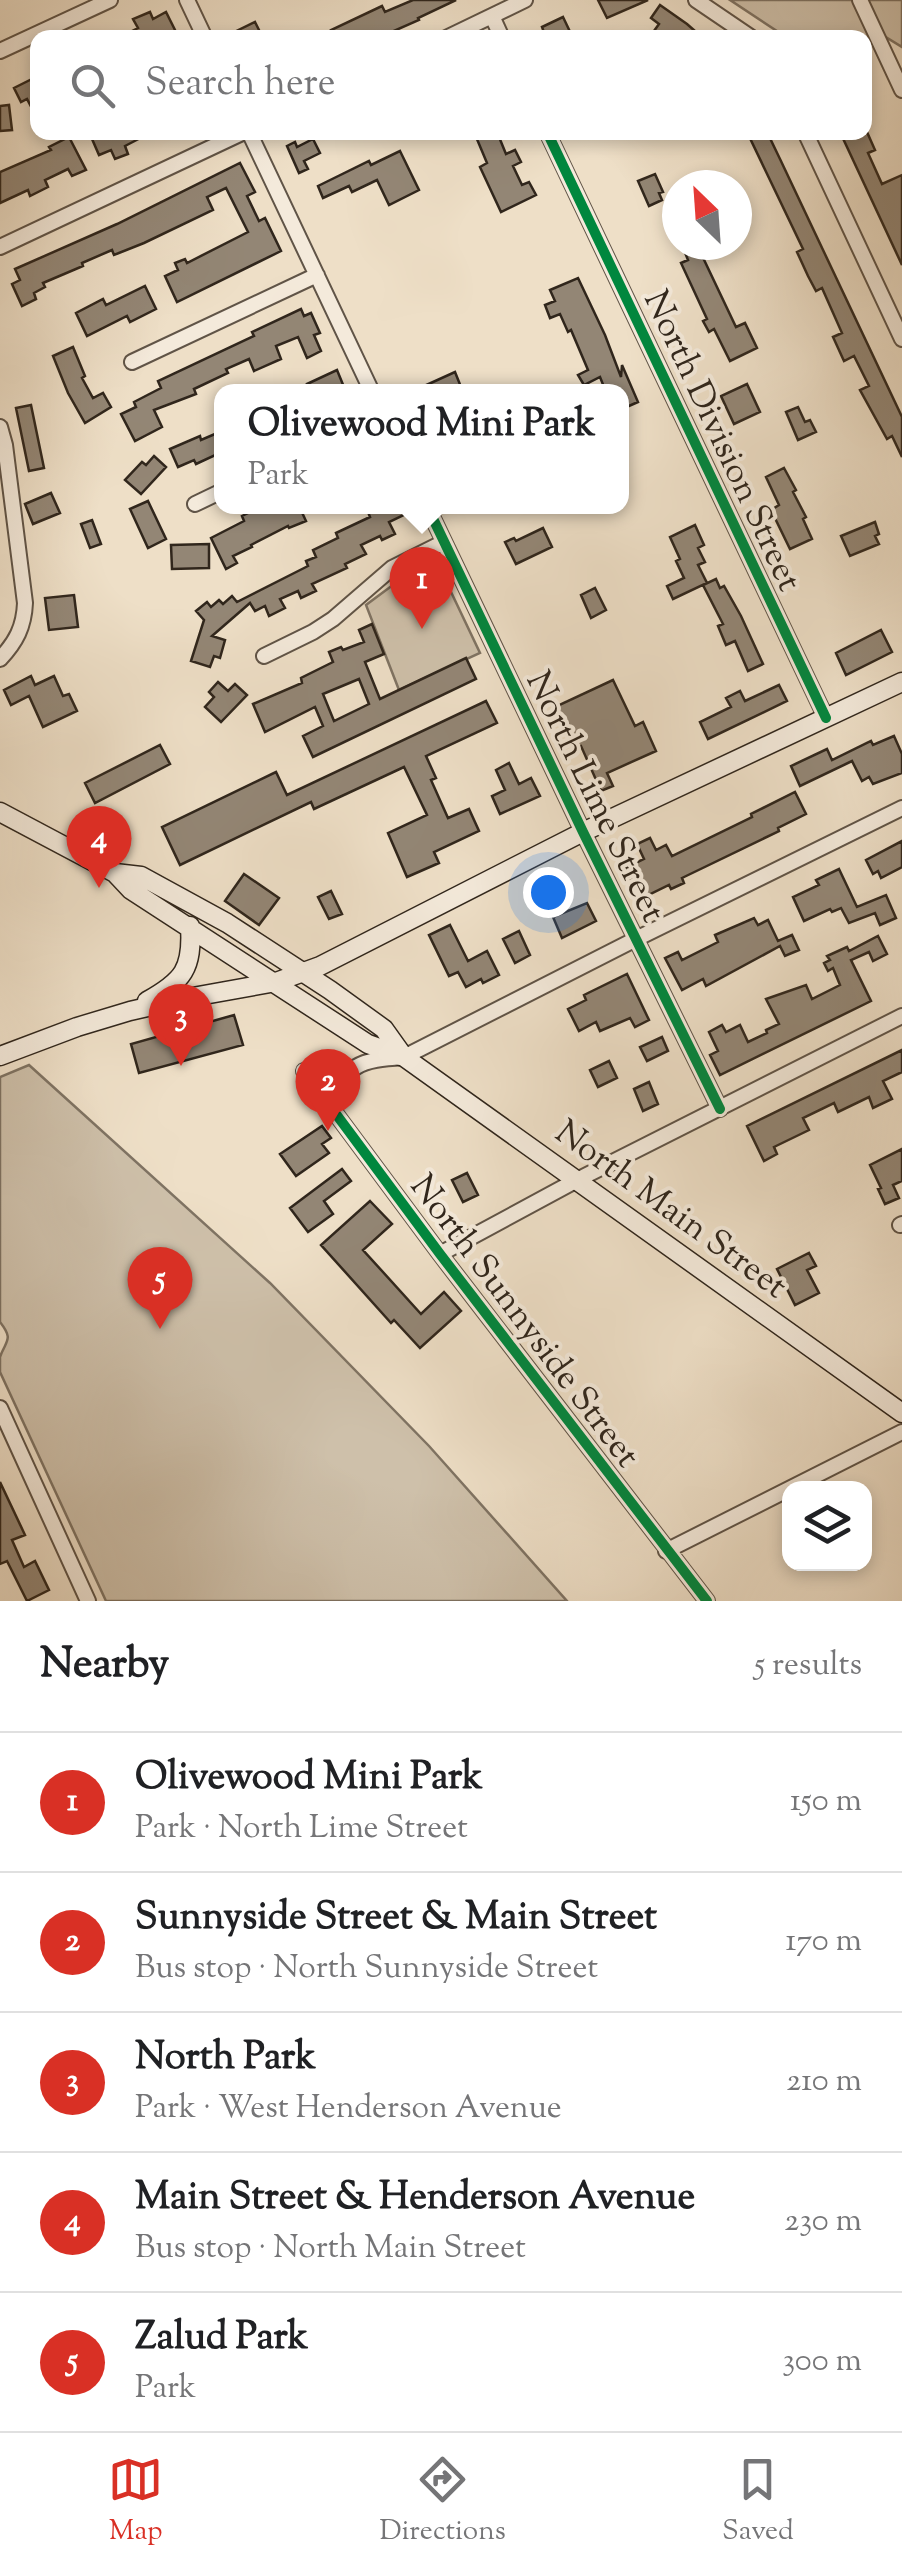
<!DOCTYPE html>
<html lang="en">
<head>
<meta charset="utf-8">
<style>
  :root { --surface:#fff; --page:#f2f2f2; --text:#202124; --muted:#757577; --line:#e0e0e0; --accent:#d93025 }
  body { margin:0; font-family:"Sorts Mill Goudy",serif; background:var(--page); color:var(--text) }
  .controls { position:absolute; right:30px; bottom:30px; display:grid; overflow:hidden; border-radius:20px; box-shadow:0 5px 15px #0003 }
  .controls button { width:90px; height:90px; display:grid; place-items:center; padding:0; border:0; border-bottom:2px solid var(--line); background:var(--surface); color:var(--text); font:50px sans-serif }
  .compass { position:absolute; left:662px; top:170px; width:90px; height:90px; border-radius:50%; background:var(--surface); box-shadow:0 5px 15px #0003; rotate:335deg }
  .you { position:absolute; left:548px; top:892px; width:35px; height:35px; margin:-25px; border:8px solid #fff; border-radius:50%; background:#1a73e8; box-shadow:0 0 0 15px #1a73e833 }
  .badge { display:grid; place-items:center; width:65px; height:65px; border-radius:50%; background:var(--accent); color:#fff; font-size:32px; font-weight:700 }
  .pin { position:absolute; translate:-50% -82px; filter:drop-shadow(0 2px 5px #0008) }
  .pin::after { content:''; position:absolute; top:52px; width:35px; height:30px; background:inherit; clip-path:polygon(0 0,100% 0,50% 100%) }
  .popup { position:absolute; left:214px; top:384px; width:415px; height:130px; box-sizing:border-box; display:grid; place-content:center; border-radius:20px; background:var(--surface); filter:drop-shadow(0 2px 8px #0005); font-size:32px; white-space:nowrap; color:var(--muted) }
  .popup b { font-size:38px; color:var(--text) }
  .popup::after { content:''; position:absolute; left:50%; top:100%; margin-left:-20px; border:20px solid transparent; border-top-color:var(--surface) }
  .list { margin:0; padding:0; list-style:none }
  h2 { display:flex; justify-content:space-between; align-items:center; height:130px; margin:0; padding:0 40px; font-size:42px }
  h2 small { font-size:32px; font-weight:400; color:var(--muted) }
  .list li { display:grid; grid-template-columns:65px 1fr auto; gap:30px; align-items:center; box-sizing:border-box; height:140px; padding:0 40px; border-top:2px solid var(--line) }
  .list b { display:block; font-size:38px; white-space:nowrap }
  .list p { margin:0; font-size:32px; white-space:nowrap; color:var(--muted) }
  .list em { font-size:32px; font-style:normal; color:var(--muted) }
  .icon { flex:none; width:55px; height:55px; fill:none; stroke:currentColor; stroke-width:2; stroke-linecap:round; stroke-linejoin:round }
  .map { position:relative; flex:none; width:902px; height:1601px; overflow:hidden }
  .search { position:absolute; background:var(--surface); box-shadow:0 5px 15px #0003; left:30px; right:30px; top:30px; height:110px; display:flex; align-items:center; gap:25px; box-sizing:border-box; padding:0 35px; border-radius:20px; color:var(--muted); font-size:38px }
  .sheet { height:830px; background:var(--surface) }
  nav { display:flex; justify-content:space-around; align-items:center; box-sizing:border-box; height:140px; border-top:2px solid var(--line); background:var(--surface); font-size:28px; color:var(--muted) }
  nav a { display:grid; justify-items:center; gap:5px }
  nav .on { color:var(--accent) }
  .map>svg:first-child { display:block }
  .green { fill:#cec0aa; stroke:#7f7363; stroke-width:2.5 }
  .building { fill:#938675; stroke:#30261c; stroke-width:2.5; fill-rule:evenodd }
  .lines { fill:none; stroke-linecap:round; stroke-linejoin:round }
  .street-casing { stroke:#605447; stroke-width:18 }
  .secondary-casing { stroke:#30261c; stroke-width:21 }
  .street { stroke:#f4eadb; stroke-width:14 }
  .secondary { stroke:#f4eadb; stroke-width:18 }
  .cycleway-casing { stroke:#f4eadb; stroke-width:16 }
  .cycleway { stroke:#00873e; stroke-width:10 }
  .labels { text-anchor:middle; stroke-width:8; stroke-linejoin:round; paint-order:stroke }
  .street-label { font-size:35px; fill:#30261c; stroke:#f4eadb }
</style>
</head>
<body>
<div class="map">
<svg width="902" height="1601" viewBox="0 0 902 1601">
  <rect width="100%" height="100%" fill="#eedfc7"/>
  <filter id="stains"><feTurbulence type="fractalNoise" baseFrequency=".002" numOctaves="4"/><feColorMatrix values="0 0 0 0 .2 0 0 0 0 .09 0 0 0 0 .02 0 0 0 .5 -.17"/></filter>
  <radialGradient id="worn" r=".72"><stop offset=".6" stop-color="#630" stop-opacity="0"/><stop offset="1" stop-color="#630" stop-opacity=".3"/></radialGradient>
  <!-- green -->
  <path class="green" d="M730,0H902V47L879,33L865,40L864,38L786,37Z
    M423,567L442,573L480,653L399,690L366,605L409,573Z
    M29,1065L270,1283L429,1446L567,1601H106L0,1372C0,1371 0,1358 0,1357C6,1340 14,1340 0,1322V1077Z"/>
  <!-- building -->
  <path class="building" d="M413,0H456L418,18L419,20L378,38H335L331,30L382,6L385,12Z
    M598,0H648L607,18Z
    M660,5L687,24L703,38H664L654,31L659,24L651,18Z
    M150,12L153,19L166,12L179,38H118L138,28L133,19Z
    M563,17L573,38H546L542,27Z
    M255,22L263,38H222Z
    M38,76V120L27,99L21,102L14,88Z
    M9,105L12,130L0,131V106Z
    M89,132H152L125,146L128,154L115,159L111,150L99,155Z
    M474,132H497L506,154L515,150L521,162L513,166L522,185L529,182L536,195L501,212L480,167L487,163Z
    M747,132H767L780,159L902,417V457L892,436L887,439L860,390L869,386L854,356L844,361L833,337L842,333L822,288L816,291L808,276L797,252L803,249Z
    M840,132H867L875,150L868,153L882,184L902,175V265Z
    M69,137L86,170L72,176L68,169L45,180L48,187L30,196L28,190L0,203V172L51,150L49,147Z
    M313,139L320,153L304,161L308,169L299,173L287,146L295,142L297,147Z
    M400,151L419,190L389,205L377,180L352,192L349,186L323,198L318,186L369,161L371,165Z
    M240,163L255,192L247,196L259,221L265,218L281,251L177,302L165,276L178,270L175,263L185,259L187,263L248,232L226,188L207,197L213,210L144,243L114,255L112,250L82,263L83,266L43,283L45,287L34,293L36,299L22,306L12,284L20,280L15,269L117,224Z
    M655,174L663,192L659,193L662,200L649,206L638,181Z
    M682,245H697L736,327L745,323L757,348L730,361L714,329L709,332L703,321L707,319L681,263L688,260Z
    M578,278L605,335L621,377L622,365L638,402L622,409V392H606L600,377L584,385L578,375L588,370L571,330L568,332L560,314L550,318L545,305L555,301L550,290Z
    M145,286L156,309L130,322L127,316L87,336L76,313L103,299L106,305Z
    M301,309L304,316L311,313L320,333L314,335L321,351L307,358L298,337L276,346L281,359L254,371L249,359L226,369L228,373L194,389L196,394L154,410L162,427L135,441L121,414L136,407L134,402L161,388L158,381L254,336L252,332Z
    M73,347L85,376L82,378L93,398L103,393L111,407L85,423L68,393L53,356Z
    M337,370L346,392H310L307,384Z
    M455,372L463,392H411Z
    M747,384L760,412L734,424L721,396Z
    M31,405L44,468L29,471L16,408Z
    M798,407L805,422L810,420L816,432L798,440L786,412Z
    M222,431V452L196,464L194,460L178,467L170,449L200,436L201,440Z
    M154,456L166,467L141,494L125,480L142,462L146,465Z
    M784,468L796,490L793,492L806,517L803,519L812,539L790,549L771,510L779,505L766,477Z
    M51,493L60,513L33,524L25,504Z
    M148,501L166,539L148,548L130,509Z
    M262,506H299L306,521L289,528L288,526L251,545L252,547L233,556L237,563L226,569L211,538L244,521L242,516Z
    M378,506H402L406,514L389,522L395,534L382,540L380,536L361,545L366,554L345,564L347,568L312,584L316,591L301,598L298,591L280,599L285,608L269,616L265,606L255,611L250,603L212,636L225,640L220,658L214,656L210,667L191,661L204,620L196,611L207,602L211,607L219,600L223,604L232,596L237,602L308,566L306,561L316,557L313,550L338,538L336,533L370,517L368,512Z
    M92,520L101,544L90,548L81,524Z
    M875,522L879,534L875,536L879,544L850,556L841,536Z
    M695,525L704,545L698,548L705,562L698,565L707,583L673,599L667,586L684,578L676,561L680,559L670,537Z
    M543,528L552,547L516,564L505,542L514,538L516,541Z
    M209,544V568L172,569L171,545Z
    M716,579L720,588L724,586L741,616L763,664L748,671L735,641L726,645L718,626L723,624L703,585Z
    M595,588L606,610L591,618L581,595Z
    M74,595L78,627L49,630L45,598Z
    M372,624L384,654L365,662L380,699L466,658L476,679L313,757L303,736L323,726L315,707L265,732L253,704L302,683L301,678L333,662L329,652L341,647L343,650L364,642L359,630ZM359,679L369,704L334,721L323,694Z
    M881,630L892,652L846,675L836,653Z
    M31,676L35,685L54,676L63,696L69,694L77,711L43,727L29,696L11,705L4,690Z
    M613,680L635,726L643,722L656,751L607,773L613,786L601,791L581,746L576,748L557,706Z
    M218,682L228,691L235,684L247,695L221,722L205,707L214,697L209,692Z
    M779,685L787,701L708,739L700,722L731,707L726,698L740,691L745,701Z
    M486,701L497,723L426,756L436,778L431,780L448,818L469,809L479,831L434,852L439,863L407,877L388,833L427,815L404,767L314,809L311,802L180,865L162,827L276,772L287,795Z
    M894,736L902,754V773L873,784L869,777L862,781L852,761L800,786L791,766L827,749L832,760L871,741L873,745Z
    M160,745L170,764L95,803L85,783Z
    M509,763L519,784L531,778L540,796L500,814L492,796L505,790L496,770Z
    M795,792L806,814L778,828L779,831L682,878L684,883L671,889L669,885L636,901L625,879L629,877L625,868L644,859L637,844L650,838L656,850L666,845L672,856L752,817L751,814Z
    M902,841V867L881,878L878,871L873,874L866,860Z
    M839,869L857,907L886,895L896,918L880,925L875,913L849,923L841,908L832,912L830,909L804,921L793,897L819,885L816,880Z
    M244,874L279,898L259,925L225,901Z
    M331,891L342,914L329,919L318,897Z
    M587,903L596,921L562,938L553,917Z
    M754,918L758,925L768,920L778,941L792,935L799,950L785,956L780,946L706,986L703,979L682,990L665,958L678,952L682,960L718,942L715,935Z
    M450,925L468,961L487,951L499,975L483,983L481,979L466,987L458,972L449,976L429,935Z
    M519,931L530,955L515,963L503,939Z
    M878,936L887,954L873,961L869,952L851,960L871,1001L720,1075L710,1055L718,1051L709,1032L722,1025L726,1032L740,1025L748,1042L767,1033L766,1030L779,1024L766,999L806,985L812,999L840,985L833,968L828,971L824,963L830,960L827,956L847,947L849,951Z
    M627,974L649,1020L635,1027L630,1018L600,1031L596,1022L579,1031L568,1009L586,1000L584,995Z
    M234,1015L243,1045L139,1073L131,1044Z
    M662,1037L668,1051L647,1061L640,1047Z
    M902,1050V1072L883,1081L892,1099L873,1108L869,1097L838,1112L834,1103L803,1118L809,1130L774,1147L777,1154L764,1161L747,1126Z
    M609,1061L617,1078L598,1087L590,1070Z
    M649,1082L658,1104L643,1111L634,1089Z
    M322,1126L331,1138L322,1144L329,1153L296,1176L280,1154Z
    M902,1149V1181L893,1185L899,1198L885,1204L878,1189L881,1188L870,1165Z
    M342,1169L351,1181L324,1201L333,1214L308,1232L290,1208Z
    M467,1173L478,1195L463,1202L452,1180Z
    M370,1201L392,1224L363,1250L421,1314L444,1292L461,1311L420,1348L394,1320L391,1323L321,1245Z
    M809,1253L816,1266L807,1270L819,1293L795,1305L777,1269Z
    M0,1482L25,1535L12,1540L24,1567L35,1561L49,1590L27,1601L7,1561L0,1564Z"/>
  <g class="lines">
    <defs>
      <path id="street" d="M187,0L205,38
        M696,0L752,38
        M860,0L902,90
        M492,16L502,38
        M446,38L525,0
        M0,51L110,0
        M249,132L372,392
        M547,132L826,718
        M805,132L902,339
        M0,247L244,132
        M132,362L317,275
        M0,427L5,445L25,603C24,627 16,642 0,659
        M195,504L222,491
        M427,506L583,832L720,1109
        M264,656L313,632L333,619L392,568L444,542
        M304,1071L440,1254L707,1601
        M335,1110C341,1063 362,1060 404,1057L636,939L902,808
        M900,1225L902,1224
        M440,1254L577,1180L902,1016
        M0,1408L88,1601
        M666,1551L902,1432"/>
      <path id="secondary" d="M0,812L115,873L131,890L368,1044L404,1057L902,1413
        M115,873L141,876L227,923L330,990L384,1029L404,1057
        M147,1001C183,981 193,969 190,926
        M0,1056L77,1027L130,1011L187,998L276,982L320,966L583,832L902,682"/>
    </defs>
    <!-- street casing -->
    <use href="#street" class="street-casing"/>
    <!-- secondary casing -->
    <use href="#secondary" class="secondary-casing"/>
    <!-- street -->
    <use href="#street" class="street"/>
    <!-- secondary -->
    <use href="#secondary" class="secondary"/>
    <defs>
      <path id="cycleway" d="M547,132L826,718
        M427,506L583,832L720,1109
        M304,1071L440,1254L707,1601"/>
    </defs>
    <!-- cycleway casing -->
    <use href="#cycleway" class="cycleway-casing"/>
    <!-- cycleway -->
    <use href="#cycleway" class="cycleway"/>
  </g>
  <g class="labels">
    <!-- street labels -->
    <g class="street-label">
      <text transform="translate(724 440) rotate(65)" y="12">North Division Street</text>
      <text transform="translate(597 796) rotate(64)" y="12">North Lime Street</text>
      <text transform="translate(672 1208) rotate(36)" y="12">North Main Street</text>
      <text transform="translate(526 1320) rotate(53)" y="12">North Sunnyside Street</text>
    </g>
  </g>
  <rect width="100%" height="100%" filter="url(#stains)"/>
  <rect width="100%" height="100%" fill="url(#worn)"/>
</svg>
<div class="controls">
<button><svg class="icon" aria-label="layers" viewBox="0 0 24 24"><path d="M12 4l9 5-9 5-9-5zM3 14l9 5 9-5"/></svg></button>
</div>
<svg class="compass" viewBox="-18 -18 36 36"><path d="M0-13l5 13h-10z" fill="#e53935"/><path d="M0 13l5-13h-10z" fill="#757577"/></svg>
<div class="you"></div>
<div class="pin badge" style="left:422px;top:629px">1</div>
<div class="popup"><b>Olivewood Mini Park</b>Park</div>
<div class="pin badge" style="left:328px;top:1131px">2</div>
<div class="pin badge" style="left:181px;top:1066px">3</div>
<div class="pin badge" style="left:99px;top:888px">4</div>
<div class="pin badge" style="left:160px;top:1329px">5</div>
<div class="search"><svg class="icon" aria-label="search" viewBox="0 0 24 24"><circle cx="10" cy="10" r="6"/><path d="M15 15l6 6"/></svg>Search here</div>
</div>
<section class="sheet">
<h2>Nearby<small>5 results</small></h2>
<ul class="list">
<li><span class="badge">1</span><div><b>Olivewood Mini Park</b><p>Park · North Lime Street</p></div><em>150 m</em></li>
<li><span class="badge">2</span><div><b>Sunnyside Street &amp; Main Street</b><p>Bus stop · North Sunnyside Street</p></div><em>170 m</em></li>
<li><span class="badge">3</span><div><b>North Park</b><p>Park · West Henderson Avenue</p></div><em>210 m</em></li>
<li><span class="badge">4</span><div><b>Main Street &amp; Henderson Avenue</b><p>Bus stop · North Main Street</p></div><em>230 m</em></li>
<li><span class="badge">5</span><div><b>Zalud Park</b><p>Park</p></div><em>300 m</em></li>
</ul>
</section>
<nav>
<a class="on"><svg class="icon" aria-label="map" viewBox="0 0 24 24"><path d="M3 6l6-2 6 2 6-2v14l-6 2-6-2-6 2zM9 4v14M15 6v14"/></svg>Map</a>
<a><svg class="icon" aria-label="directions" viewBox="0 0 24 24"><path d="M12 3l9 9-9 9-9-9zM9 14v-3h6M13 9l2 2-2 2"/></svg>Directions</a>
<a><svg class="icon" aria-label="saved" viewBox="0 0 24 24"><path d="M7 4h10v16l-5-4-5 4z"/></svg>Saved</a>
</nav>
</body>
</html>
